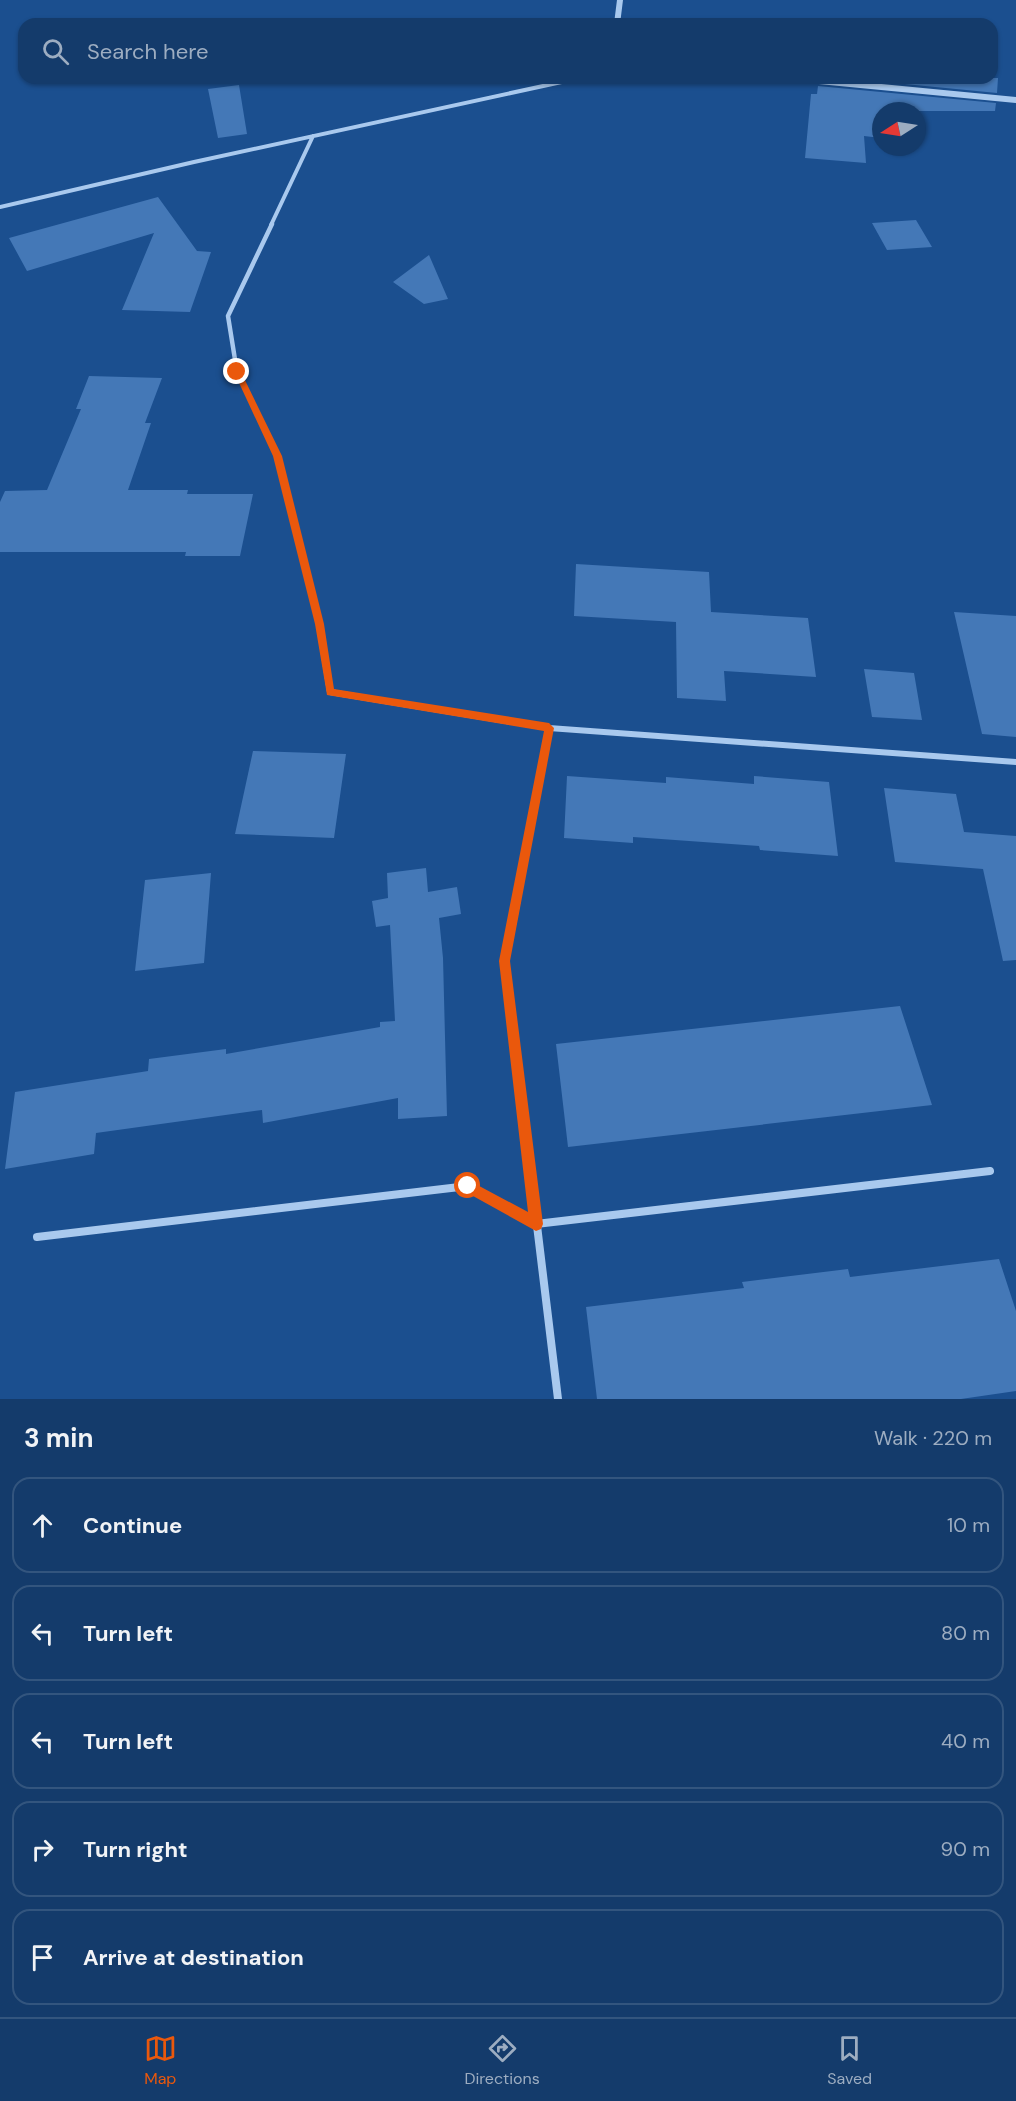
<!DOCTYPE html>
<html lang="en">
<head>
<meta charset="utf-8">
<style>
  :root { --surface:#143b6b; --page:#214673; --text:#f1f3f6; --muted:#9dadc1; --line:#33557e; --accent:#ea580c }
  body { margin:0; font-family:"DM Sans",sans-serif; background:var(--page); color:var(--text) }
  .compass { position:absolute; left:872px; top:102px; width:54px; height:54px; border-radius:50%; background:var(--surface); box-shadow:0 2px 4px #0004; rotate:258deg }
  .stop { position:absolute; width:18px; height:18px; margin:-14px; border:4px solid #ea580c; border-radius:50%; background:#fff }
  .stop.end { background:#ea580c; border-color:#fff; box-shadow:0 2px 6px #0008 }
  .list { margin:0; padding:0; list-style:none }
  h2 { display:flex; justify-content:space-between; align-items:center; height:78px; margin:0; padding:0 24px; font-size:26px }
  h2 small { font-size:20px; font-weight:400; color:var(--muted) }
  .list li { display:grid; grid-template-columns:39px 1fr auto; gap:18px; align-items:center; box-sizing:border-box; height:96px; margin:0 12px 12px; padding:0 12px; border:2px solid var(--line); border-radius:18px }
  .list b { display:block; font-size:22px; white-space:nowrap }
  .list em { font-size:20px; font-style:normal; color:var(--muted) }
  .icon { flex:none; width:33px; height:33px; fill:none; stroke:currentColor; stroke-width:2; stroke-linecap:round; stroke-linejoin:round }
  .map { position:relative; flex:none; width:1016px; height:1399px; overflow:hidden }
  .search { position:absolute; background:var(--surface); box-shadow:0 2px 4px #0004; left:18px; right:18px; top:18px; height:66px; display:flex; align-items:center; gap:15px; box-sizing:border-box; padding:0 21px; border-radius:18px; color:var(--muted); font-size:22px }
  .sheet { height:618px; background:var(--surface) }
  nav { display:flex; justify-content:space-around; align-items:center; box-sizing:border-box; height:84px; border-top:2px solid var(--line); background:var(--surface); font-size:16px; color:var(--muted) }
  nav a { display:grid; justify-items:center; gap:3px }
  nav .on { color:var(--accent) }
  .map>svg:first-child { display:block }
  .building { fill:#4478b7 }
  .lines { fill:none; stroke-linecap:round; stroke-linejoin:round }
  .minor-far3 { stroke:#a9c9ee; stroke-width:4 }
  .minor-far2 { stroke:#a9c9ee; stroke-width:4.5 }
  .minor-far1 { stroke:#a9c9ee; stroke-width:6 }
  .minor { stroke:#a9c9ee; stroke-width:8 }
  .tertiary { stroke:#a9c9ee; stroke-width:6 }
  .route { fill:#ea580c }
</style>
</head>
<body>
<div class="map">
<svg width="1016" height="1399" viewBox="0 0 1016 1399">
  <rect width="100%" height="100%" fill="#1b4f8f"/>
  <!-- building -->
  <path class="building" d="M843,78H998L997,93Z
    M239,85L247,134L218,138L208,89Z
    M818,86L996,103L995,111H881V138L864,136L866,163L805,158L811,94H817Z
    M158,197L197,251L211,252L190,312L122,310L154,233L27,271L9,238Z
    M916,220L932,247L887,250L872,223Z
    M429,255L448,299L424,304L393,282Z
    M89,376L162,378L145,423H151L128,490H188L187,494H253L240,556H185L186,552H0V502L5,491L47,490L81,409H76Z
    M576,564L709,572L711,612L808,618L816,677L724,671L726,701L677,698L676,622L574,616Z
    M954,612L1016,616V737L982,734Z
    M864,669L914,673L922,720L872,717Z
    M253,751L346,754L334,838L235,834Z
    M567,776L666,783V777L754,784V776L829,782L838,856L760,850L759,846L633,837V843L564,838Z
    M884,788L956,794L964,832L1016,836V960L1003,961L983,869L895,862Z
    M426,868L428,892L457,887L461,914L439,918L443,958L447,1116L398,1119V1098L263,1123L262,1110L96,1133L94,1154L5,1169L15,1092L148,1071L149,1059L226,1049V1054L380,1027V1022L395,1021L390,925L376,927L372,901L388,898L387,873Z
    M211,873L204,963L135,971L145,880Z
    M900,1006L932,1105L568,1147L556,1044Z
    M999,1259L1016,1311V1391L961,1399H597L586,1307L744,1288L742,1282L848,1269L850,1277Z"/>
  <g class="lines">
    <!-- minor-far3 -->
    <path class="minor-far3" d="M0,207L194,162L580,78
      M271,225L313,136"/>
    <!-- minor-far2 -->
    <path class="minor-far2" d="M272,224L228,316L237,372L278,456L293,518"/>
    <!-- minor-far1 -->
    <path class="minor-far1" d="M293,516L319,624L330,692L549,728L516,900
      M549,728L1016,762"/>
    <!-- minor -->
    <path class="minor" d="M517,899L505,961L558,1399
      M37,1237L468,1186L536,1224L990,1171"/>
    <!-- tertiary -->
    <path class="tertiary" d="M617,24L620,0
      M788,78L1016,100"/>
  </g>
  <!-- route -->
  <path class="route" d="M237,370L241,372L282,456L324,624L334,689L549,723L554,728L510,961L543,1224L541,1229L536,1231L464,1191L462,1186L464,1182L468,1180L528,1212L499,961L544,731L327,695L315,624L273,456L234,372Z"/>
</svg>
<svg class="compass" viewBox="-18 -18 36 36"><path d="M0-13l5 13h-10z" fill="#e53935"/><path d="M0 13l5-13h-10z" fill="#9dadc1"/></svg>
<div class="stop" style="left:468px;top:1186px"></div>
<div class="stop end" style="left:237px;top:372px"></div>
<div class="search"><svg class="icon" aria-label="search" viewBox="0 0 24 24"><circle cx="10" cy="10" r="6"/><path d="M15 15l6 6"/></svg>Search here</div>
</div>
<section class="sheet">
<h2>3 min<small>Walk · 220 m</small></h2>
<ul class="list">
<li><svg class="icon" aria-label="ahead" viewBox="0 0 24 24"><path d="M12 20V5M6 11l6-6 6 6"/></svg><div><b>Continue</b></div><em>10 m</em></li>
<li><svg class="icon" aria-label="left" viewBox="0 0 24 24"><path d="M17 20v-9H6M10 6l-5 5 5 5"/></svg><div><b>Turn left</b></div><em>80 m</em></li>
<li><svg class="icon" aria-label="left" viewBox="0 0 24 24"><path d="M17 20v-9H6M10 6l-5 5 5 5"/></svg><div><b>Turn left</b></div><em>40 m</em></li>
<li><svg class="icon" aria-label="right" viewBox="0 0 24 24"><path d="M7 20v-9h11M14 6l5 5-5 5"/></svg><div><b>Turn right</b></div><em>90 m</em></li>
<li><svg class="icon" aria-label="arrive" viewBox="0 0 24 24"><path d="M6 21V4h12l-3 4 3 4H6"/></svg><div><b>Arrive at destination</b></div></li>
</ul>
</section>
<nav>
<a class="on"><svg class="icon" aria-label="map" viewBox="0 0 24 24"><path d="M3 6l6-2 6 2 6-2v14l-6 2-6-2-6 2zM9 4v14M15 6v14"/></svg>Map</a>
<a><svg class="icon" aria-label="directions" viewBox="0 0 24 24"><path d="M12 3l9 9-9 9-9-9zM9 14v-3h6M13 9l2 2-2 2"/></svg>Directions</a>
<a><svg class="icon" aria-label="saved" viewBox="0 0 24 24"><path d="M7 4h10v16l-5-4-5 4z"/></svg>Saved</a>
</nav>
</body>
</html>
